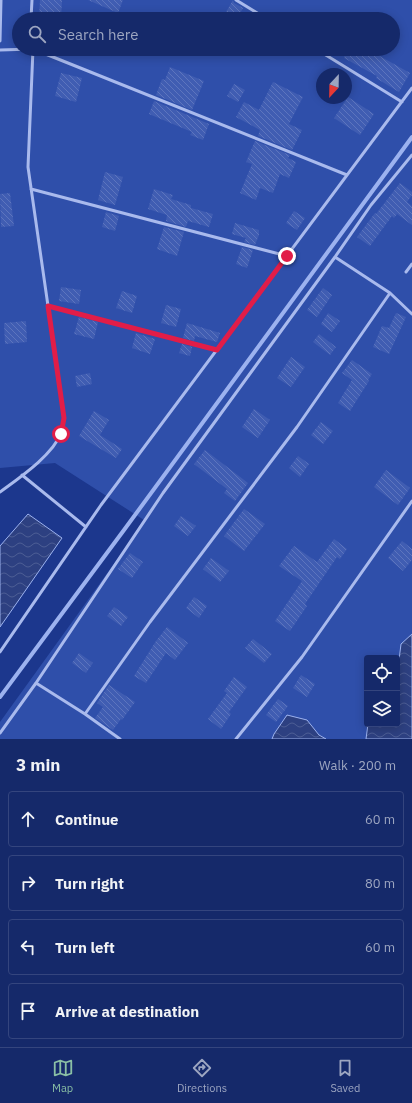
<!DOCTYPE html>
<html lang="en">
<head>
<meta charset="utf-8">
<style>
  :root { --surface:#15296a; --page:#1e3170; --text:#f1f3f6; --muted:#9da6c1; --line:#34457e; --accent:#8abfa5 }
  body { margin:0; font-family:"IBM Plex Sans",sans-serif; background:var(--page); color:var(--text) }
  .controls { position:absolute; right:12px; bottom:12px; display:grid; overflow:hidden; border-radius:4px; box-shadow:0 2px 10px #0003 }
  .controls button { width:36px; height:36px; display:grid; place-items:center; padding:0; border:0; border-bottom:1px solid var(--line); background:var(--surface); color:var(--text); font:20px sans-serif }
  .compass { position:absolute; left:316px; top:68px; width:36px; height:36px; border-radius:50%; background:var(--surface); box-shadow:0 2px 10px #0003; rotate:202deg }
  .stop { position:absolute; width:12px; height:12px; margin:-9px; border:3px solid #e11d48; border-radius:50%; background:#fff }
  .stop.end { background:#e11d48; border-color:#fff; box-shadow:0 1px 4px #0008 }
  .list { margin:0; padding:0; list-style:none }
  h2 { display:flex; justify-content:space-between; align-items:center; height:52px; margin:0; padding:0 16px; font-size:17px }
  h2 small { font-size:13px; font-weight:400; color:var(--muted) }
  .list li { display:grid; grid-template-columns:26px 1fr auto; gap:12px; align-items:center; box-sizing:border-box; height:56px; margin:0 8px 8px; padding:0 8px; border:1px solid var(--line); border-radius:4px }
  .list b { display:block; font-size:15px; white-space:nowrap }
  .list em { font-size:13px; font-style:normal; color:var(--muted) }
  .icon { flex:none; width:22px; height:22px; fill:none; stroke:currentColor; stroke-width:2; stroke-linecap:round; stroke-linejoin:round }
  .map { position:relative; flex:none; width:412px; height:739px; overflow:hidden }
  .search { position:absolute; background:var(--surface); box-shadow:0 2px 10px #0003; left:12px; right:12px; top:12px; height:44px; display:flex; align-items:center; gap:10px; box-sizing:border-box; padding:0 14px; border-radius:22px; color:var(--muted); font-size:15px }
  .sheet { height:308px; background:var(--surface) }
  nav { display:flex; justify-content:space-around; align-items:center; box-sizing:border-box; height:56px; border-top:1px solid var(--line); background:var(--surface); font-size:11px; color:var(--muted) }
  nav a { display:grid; justify-items:center; gap:2px }
  nav .on { color:var(--accent) }
  .map>svg:first-child { display:block }
  .garden { fill:#2f4faa; fill-rule:evenodd }
  .water { fill:url(#water-waves); stroke:#9cb2ef }
  .lines { fill:none; stroke-linecap:round; stroke-linejoin:round }
  .stream { stroke:#9cb2ef; stroke-width:4 }
  .building { fill:url(#building-back-hatch) }
  .service { stroke:#a9baed; stroke-width:3 }
  .route { stroke:#e11d48; stroke-width:5 }
</style>
</head>
<body>
<div class="map">
<svg width="412" height="739" viewBox="0 0 412 739">
  <defs>
    <pattern id="water-waves" width="16" height="10" patternUnits="userSpaceOnUse"><rect width="16" height="10" fill="#2d4081"/><path d="M0 5q4-4 8 0t8 0" fill="none" stroke="#4c5d94"/></pattern>
    <pattern id="building-back-hatch" width="6" height="6" patternUnits="userSpaceOnUse"><rect width="6" height="6" fill="#405db2"/><path d="M-1 5l2 2M0 0l6 6M5-1l2 2" fill="none" stroke="#5d75be"/></pattern>
  </defs>
  <rect width="100%" height="100%" fill="#1c378d"/>
  <!-- garden -->
  <path class="garden" d="M0,0H412V739H0V722L129,543L144,520L55,463L0,468ZM19,19H393V49H19ZM322,74H346V98H322ZM367,658H397V724H367Z"/>
  <!-- water -->
  <path class="water" d="M28,514L62,538L0,627V546Z
    M412,634V739H366L368,724H397V671L398,668L401,644Z
    M287,715L307,720L319,735L326,739H272L274,734Z"/>
  <g class="lines">
    <!-- stream -->
    <path class="stream" d="M0,697L124,530L412,137"/>
  </g>
  <!-- building -->
  <path class="building" d="M40,0H62L61,19H39Z
    M88,0H123L118,13Z
    M233,0L234,3L243,8L237,19H222Z
    M348,49H367L410,73L399,92L376,78L377,76L344,58Z
    M170,67L204,81L192,110L156,95L162,79L165,80Z
    M61,73L82,78L76,102L55,96Z
    M273,82L303,97L289,124L302,130L292,150L258,136L260,130L236,117L244,102L259,110Z
    M234,84L245,90L238,102L227,96Z
    M348,97L374,114L360,135L334,118Z
    M154,101L209,124L203,140L190,135L192,132L149,114Z
    M255,141L290,155L288,158L296,162L289,178L280,174L273,193L260,188L256,200L240,193L252,164L246,162Z
    M105,172L123,177L115,205L98,200Z
    M400,183L412,192V195L407,202L412,206V225L397,214L394,218L392,216L370,246L357,237L375,213L376,214Z
    M154,189L173,195L171,199L191,205V208L213,214L209,227L188,221L186,227L166,221L167,215L148,209Z
    M10,193L14,226L1,227L0,194Z
    M294,211L305,218L297,230L286,223Z
    M106,212L119,216L115,231L102,227Z
    M235,223L259,230V235L255,245L244,242L246,238L232,234Z
    M164,227L184,232L177,256L157,249Z
    M242,247L253,250L247,268L236,264Z
    M61,287L81,290L79,304L59,301Z
    M323,288L332,295L317,317L307,310Z
    M122,291L137,296L132,313L116,308Z
    M166,305L181,309L176,327L161,323Z
    M328,313L340,321L332,332L321,324Z
    M396,313L406,317L389,354L373,347L382,326L389,328Z
    M79,317L98,322L94,339L74,334Z
    M26,321L27,342L5,344L4,323Z
    M187,323L220,333L217,342L195,336L194,341L183,338Z
    M136,333L155,339L150,354L132,348Z
    M319,334L336,347L330,355L313,342Z
    M182,344L192,347L190,356L179,353Z
    M291,357L305,367L291,387L277,378Z
    M352,360L372,374L368,380L369,381L350,411L338,403L352,380L342,373Z
    M90,373L92,384L77,387L75,376Z
    M254,409L270,420L258,438L242,427Z
    M94,411L109,420L100,435L122,449L116,458L79,436Z
    M321,422L333,431L323,444L311,435Z
    M205,450L248,483L235,501L224,493L227,489L194,464Z
    M298,456L309,464L300,477L289,468Z
    M386,470L410,488L398,505L374,487Z
    M244,509L265,524L244,551L224,536Z
    M181,516L196,526L188,536L174,526Z
    M334,539L347,549L340,559L337,557L305,604L307,606L290,631L275,621L302,581L279,566L294,546L317,562Z
    M402,541L412,549V560L403,571L388,558Z
    M130,553L143,562L132,578L118,569Z
    M211,558L229,571L220,582L203,569Z
    M194,597L207,606L199,618L186,608Z
    M114,607L128,617L121,626L107,616Z
    M167,627L188,643L175,660L166,653L146,683L134,676L156,641Z
    M253,639L272,654L264,663L245,648Z
    M79,653L93,663L86,673L72,663Z
    M301,675L315,684L307,697L293,688Z
    M234,677L247,687L229,712L231,714L221,729L208,719L227,693L224,691Z
    M109,685L135,702L122,720L121,719L113,730L95,718L103,707L97,703Z
    M278,699L288,706L276,722L266,715Z"/>
  <g class="lines">
    <!-- service -->
    <path class="service" d="M236,0L267,19
      M31,19L32,0
      M0,41L1,0
      M316,49L402,102
      M0,50L33,49L347,175
      M31,189L287,256
      M335,257L390,293L412,314
      M406,272L412,264
      M48,306L217,350
      M22,475L86,527
      M0,492C19,478 53,455 61,433C62,428 63,423 64,417L28,167L33,49
      M0,652L101,505L412,88
      M36,683L85,714L120,739
      M85,714L150,622L297,427L390,293
      M0,733L36,683L163,493L335,257L371,205L412,155
      M236,739L302,657L412,501"/>
  </g>
  <g class="lines">
    <!-- route -->
    <path class="route" d="M61,434L64,418L48,306L217,350L287,256"/>
  </g>
</svg>
<div class="controls">
<button><svg class="icon" aria-label="locate" viewBox="0 0 24 24"><circle cx="12" cy="12" r="6"/><path d="M12 2v4M12 18v4M2 12h4M18 12h4"/></svg></button>
<button><svg class="icon" aria-label="layers" viewBox="0 0 24 24"><path d="M12 4l9 5-9 5-9-5zM3 14l9 5 9-5"/></svg></button>
</div>
<svg class="compass" viewBox="-18 -18 36 36"><path d="M0-13l5 13h-10z" fill="#e53935"/><path d="M0 13l5-13h-10z" fill="#9da6c1"/></svg>
<div class="stop" style="left:61px;top:434px"></div>
<div class="stop end" style="left:287px;top:256px"></div>
<div class="search"><svg class="icon" aria-label="search" viewBox="0 0 24 24"><circle cx="10" cy="10" r="6"/><path d="M15 15l6 6"/></svg>Search here</div>
</div>
<section class="sheet">
<h2>3 min<small>Walk · 200 m</small></h2>
<ul class="list">
<li><svg class="icon" aria-label="ahead" viewBox="0 0 24 24"><path d="M12 20V5M6 11l6-6 6 6"/></svg><div><b>Continue</b></div><em>60 m</em></li>
<li><svg class="icon" aria-label="right" viewBox="0 0 24 24"><path d="M7 20v-9h11M14 6l5 5-5 5"/></svg><div><b>Turn right</b></div><em>80 m</em></li>
<li><svg class="icon" aria-label="left" viewBox="0 0 24 24"><path d="M17 20v-9H6M10 6l-5 5 5 5"/></svg><div><b>Turn left</b></div><em>60 m</em></li>
<li><svg class="icon" aria-label="arrive" viewBox="0 0 24 24"><path d="M6 21V4h12l-3 4 3 4H6"/></svg><div><b>Arrive at destination</b></div></li>
</ul>
</section>
<nav>
<a class="on"><svg class="icon" aria-label="map" viewBox="0 0 24 24"><path d="M3 6l6-2 6 2 6-2v14l-6 2-6-2-6 2zM9 4v14M15 6v14"/></svg>Map</a>
<a><svg class="icon" aria-label="directions" viewBox="0 0 24 24"><path d="M12 3l9 9-9 9-9-9zM9 14v-3h6M13 9l2 2-2 2"/></svg>Directions</a>
<a><svg class="icon" aria-label="saved" viewBox="0 0 24 24"><path d="M7 4h10v16l-5-4-5 4z"/></svg>Saved</a>
</nav>
</body>
</html>
